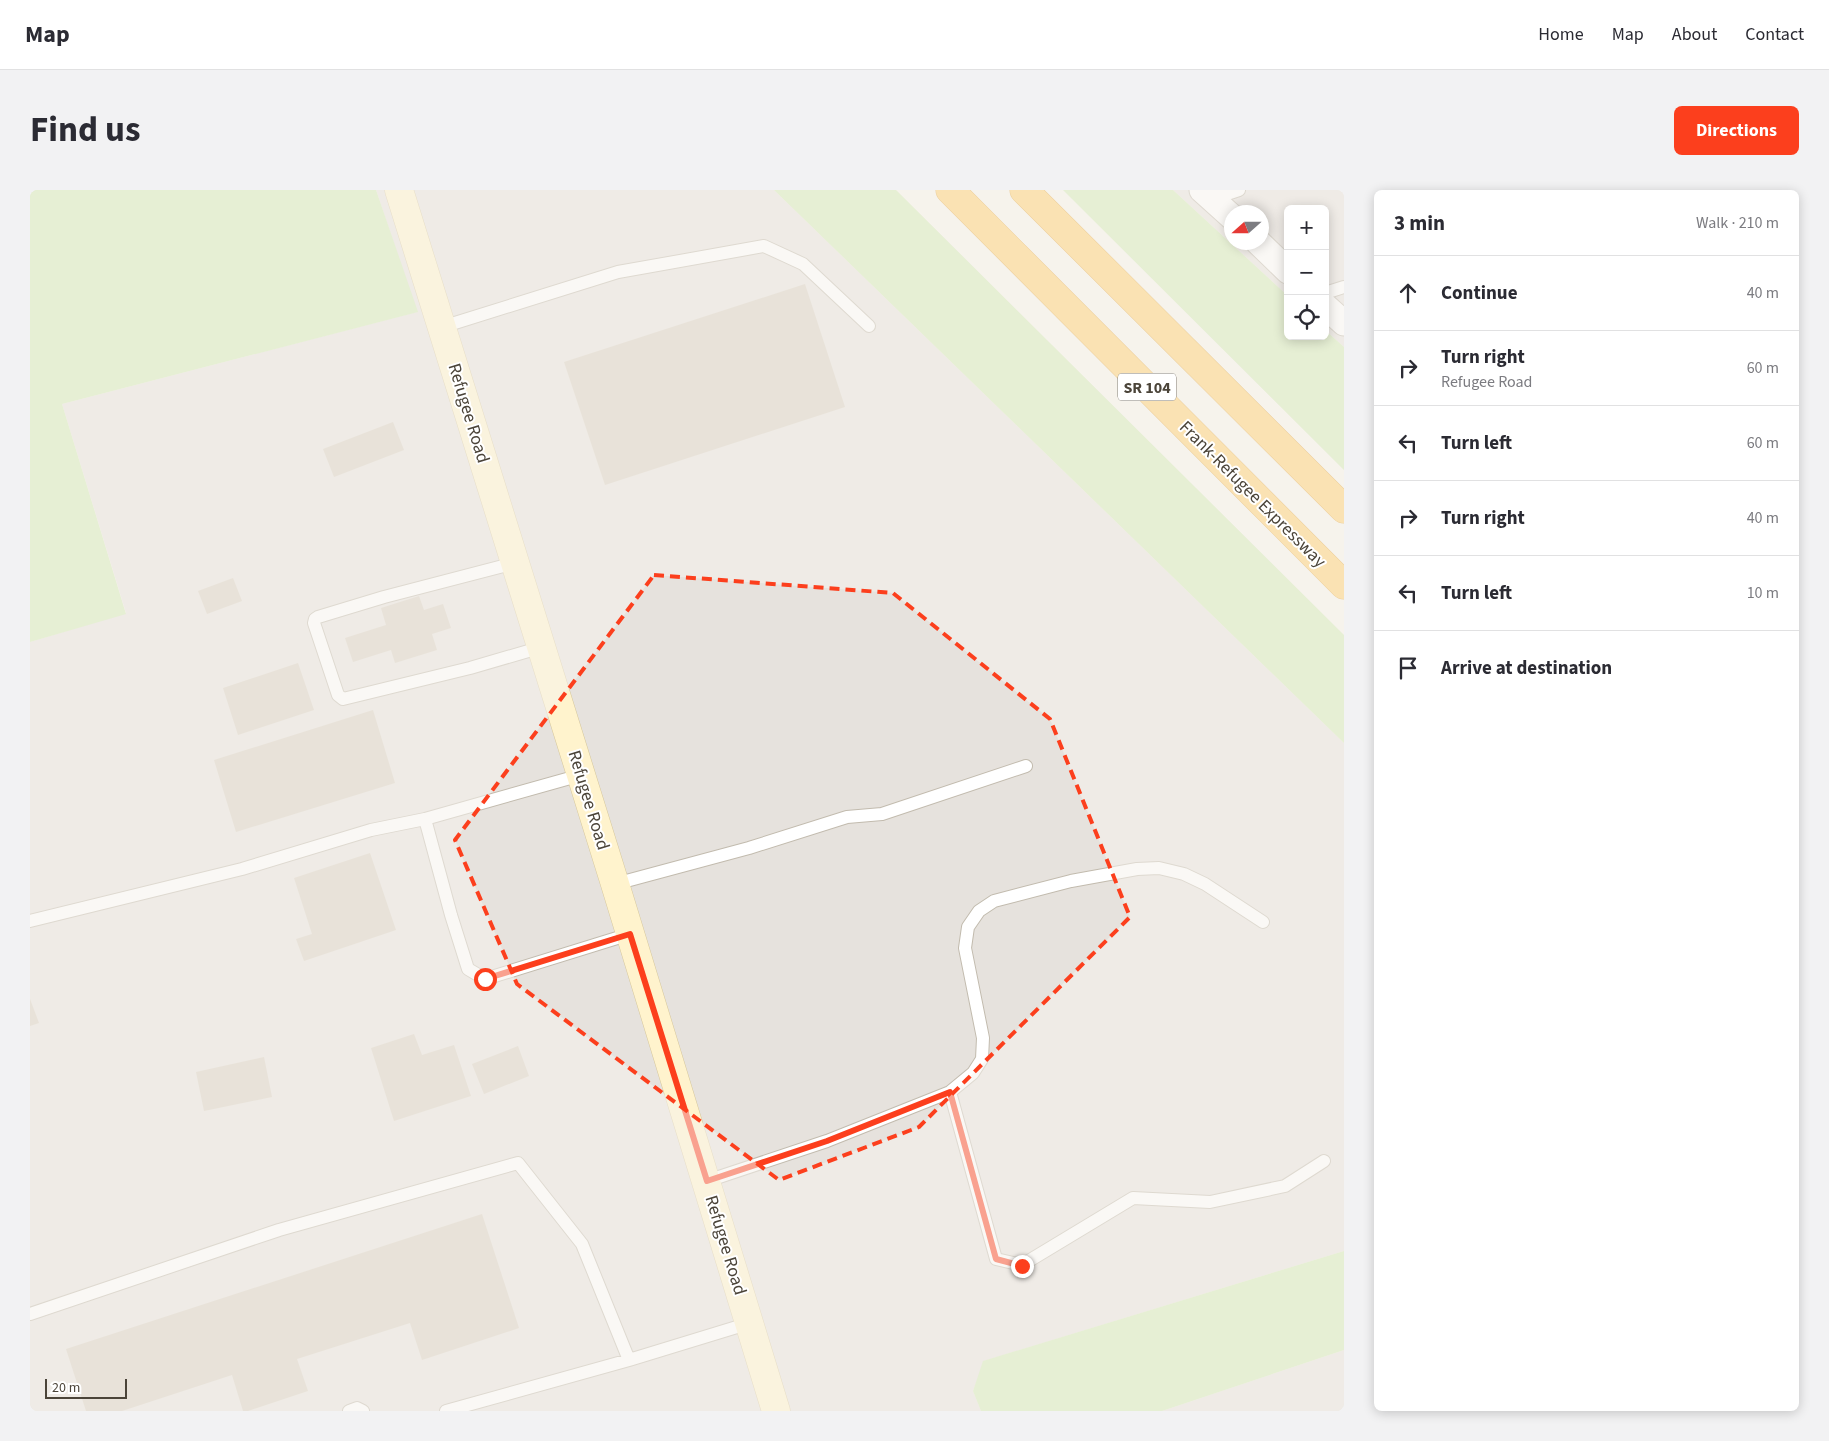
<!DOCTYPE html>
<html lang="en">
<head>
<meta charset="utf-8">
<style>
  :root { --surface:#fff; --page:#f2f2f3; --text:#2b2b33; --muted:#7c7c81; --line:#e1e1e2; --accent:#fc3f1d }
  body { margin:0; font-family:"Source Sans 3",sans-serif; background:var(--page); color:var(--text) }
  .controls { position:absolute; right:15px; top:15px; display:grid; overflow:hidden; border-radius:8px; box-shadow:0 2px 12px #0003 }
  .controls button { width:45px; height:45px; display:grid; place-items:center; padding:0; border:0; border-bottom:1px solid var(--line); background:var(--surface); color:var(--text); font:25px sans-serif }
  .compass { position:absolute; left:1194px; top:15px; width:45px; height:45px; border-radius:50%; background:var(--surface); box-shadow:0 2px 12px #0003; rotate:249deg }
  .scale { position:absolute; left:15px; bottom:12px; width:82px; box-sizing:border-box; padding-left:5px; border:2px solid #4b4439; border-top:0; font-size:14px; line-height:18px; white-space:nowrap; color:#4b4439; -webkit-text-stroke:4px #fff; paint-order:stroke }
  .stop { position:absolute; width:15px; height:15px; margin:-11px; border:4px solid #fc3f1d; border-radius:50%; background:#fff }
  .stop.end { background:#fc3f1d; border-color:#fff; box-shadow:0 1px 5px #0008 }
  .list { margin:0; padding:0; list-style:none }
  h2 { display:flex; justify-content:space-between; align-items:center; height:65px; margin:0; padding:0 20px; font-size:21px }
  h2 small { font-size:16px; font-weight:400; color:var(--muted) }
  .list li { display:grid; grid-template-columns:32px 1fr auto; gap:15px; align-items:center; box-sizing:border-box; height:75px; padding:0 20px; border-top:1px solid var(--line) }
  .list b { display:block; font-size:19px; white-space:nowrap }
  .list p { margin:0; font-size:16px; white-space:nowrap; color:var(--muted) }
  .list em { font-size:16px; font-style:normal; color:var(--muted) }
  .icon { flex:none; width:28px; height:28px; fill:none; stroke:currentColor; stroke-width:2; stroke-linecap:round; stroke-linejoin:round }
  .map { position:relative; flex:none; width:1314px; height:1221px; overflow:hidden; border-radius:8px }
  header { display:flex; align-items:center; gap:30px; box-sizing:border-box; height:70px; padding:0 25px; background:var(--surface); border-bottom:1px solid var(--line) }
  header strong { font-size:24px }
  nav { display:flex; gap:28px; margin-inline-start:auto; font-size:18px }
  .intro { display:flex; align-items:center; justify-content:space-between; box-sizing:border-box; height:120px; padding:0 30px }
  h1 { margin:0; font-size:35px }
  .button { padding:12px 22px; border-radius:8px; background:var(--accent); color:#fff; font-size:18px; font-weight:700 }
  main { display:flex; gap:30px; padding:0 30px }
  aside { flex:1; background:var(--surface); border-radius:8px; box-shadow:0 2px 12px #0003 }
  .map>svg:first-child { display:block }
  .industrial { fill:#e6e2dd; fill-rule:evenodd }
  .green { fill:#d2eab5 }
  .building { fill:#d8cfc1 }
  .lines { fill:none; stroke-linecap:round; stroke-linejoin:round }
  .service-casing { stroke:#c2bbae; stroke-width:14 }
  .minor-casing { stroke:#c2bbae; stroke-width:27 }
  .secondary-casing { stroke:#d6c79b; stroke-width:29 }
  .motorway-casing { stroke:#e0a43c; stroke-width:29 }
  .service { stroke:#fff; stroke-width:12 }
  .minor { stroke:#fff; stroke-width:25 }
  .secondary { stroke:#fff3cd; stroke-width:28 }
  .motorway { stroke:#ffcf6e; stroke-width:28 }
  .route { stroke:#fc3f1d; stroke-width:6 }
  .marked { fill:none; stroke:#fc3f1d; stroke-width:4; stroke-dasharray:10 6; stroke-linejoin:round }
  .labels { text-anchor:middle; stroke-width:4; stroke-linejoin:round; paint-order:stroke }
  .shield { fill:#fff; stroke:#817c74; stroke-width:1 }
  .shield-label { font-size:16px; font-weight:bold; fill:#4b4439 }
  .street-label { font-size:18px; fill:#4b4439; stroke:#fff }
</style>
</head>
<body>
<header>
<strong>Map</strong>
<nav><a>Home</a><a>Map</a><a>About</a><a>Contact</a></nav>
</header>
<div class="intro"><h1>Find us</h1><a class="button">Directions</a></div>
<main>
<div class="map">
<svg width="1314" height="1221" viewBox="0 0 1314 1221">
  <rect width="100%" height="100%" fill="#f6f3ec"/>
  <!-- industrial -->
  <path class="industrial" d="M346,0H744L1314,553V1061L954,1171L943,1201L951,1221H0V452L96,423L32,214L387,122Z
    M1143,0H1314V157L1295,140V19H1258V106ZM1202,22H1232V52H1202Z
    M1314,1160V1221H1132Z"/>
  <!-- green -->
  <path class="green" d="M0,0H346L388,122L32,214L96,424L0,452Z
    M744,0H866L1314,445V553Z
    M1033,0H1143L1258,106V146H1295V140L1314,157V280Z
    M1314,1061V1160L1132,1221H951L943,1201L953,1171Z"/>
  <!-- building -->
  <path class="building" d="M775,94L815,217L575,295L534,172Z
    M363,232L374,260L304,287L293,259Z
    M203,388L212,411L177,424L168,401Z
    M389,406L394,420L413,414L421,438L402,444L407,460L365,473L361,460L323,472L315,448L356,435L351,418Z
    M268,473L284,520L208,545L193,498Z
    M343,520L365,593L206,642L184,570Z
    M340,663L366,740L274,771L266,749L282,744L264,688Z
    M0,809L9,833L0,836Z
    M384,844L392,865L424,855L441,906L364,931L341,858Z
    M488,856L499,886L454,904L442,874Z
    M234,867L242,907L174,921L166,882Z
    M452,1024L489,1138L392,1170L380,1133L267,1169L278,1201L218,1221H213L202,1185L92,1221H56L36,1159Z"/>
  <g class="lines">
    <defs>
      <path id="service" d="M1182,9L1209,0
        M1295,103L1314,97
        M412,137L588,82L734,56L773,74L839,136
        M485,373L354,407L288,427L285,429L284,433L308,505L313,509L440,478L512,457
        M395,629L421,725L438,779L455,789L600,744
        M585,694L719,658L817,627L852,624L996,576
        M0,731L212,679L341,640L395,629L551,585
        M920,902L943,883L952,869L953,848L935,758L938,737L949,721L964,711L1041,691L1107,679L1129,678L1154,684L1175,694L1233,732
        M677,991L797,951L920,902L966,1069L992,1075L1103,1008L1180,1012L1255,996L1294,971
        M0,1124L249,1040L488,973L552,1054L599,1170
        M319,1221L327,1218L333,1221
        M416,1221L599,1170L720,1133"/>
      <path id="minor" d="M1172,0L1202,27
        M1228,52L1258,81
        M1295,116L1314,133"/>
      <path id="secondary" d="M369,0L585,694L746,1221"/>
      <path id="motorway" d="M920,0L1314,395
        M994,0L1314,319"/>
    </defs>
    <!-- service casing -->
    <use href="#service" class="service-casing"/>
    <!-- minor casing -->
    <use href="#minor" class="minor-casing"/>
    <!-- secondary casing -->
    <use href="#secondary" class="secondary-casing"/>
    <!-- motorway casing -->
    <use href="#motorway" class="motorway-casing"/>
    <!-- service -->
    <use href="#service" class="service"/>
    <!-- minor -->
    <use href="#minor" class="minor"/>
    <!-- secondary -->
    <use href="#secondary" class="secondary"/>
    <!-- motorway -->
    <use href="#motorway" class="motorway"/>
  </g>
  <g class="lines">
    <!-- route -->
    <path class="route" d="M455,789L600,744L677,991L797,951L920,902L966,1069L992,1076"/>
  </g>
  <!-- marked area -->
  <path d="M0 0H1314V1221H0ZM624,385L863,403L1020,529L1100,727L889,937L749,990L487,794L425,650Z" fill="#f6f3ec" fill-opacity=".55" fill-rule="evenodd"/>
  <path class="marked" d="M624,385L863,403L1020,529L1100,727L889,937L749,990L487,794L425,650Z"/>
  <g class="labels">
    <!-- shield labels -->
    <rect class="shield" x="1088" y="183.5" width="58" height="27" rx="4"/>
    <g class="shield-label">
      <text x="1117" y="203">SR 104</text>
    </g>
    <!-- street labels -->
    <g class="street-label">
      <text transform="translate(439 223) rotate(73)" y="6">Refugee Road</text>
      <text transform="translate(1223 304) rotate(45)" y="6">Frank-Refugee Expressway</text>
      <text transform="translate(559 610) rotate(73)" y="6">Refugee Road</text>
      <text transform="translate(696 1055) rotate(73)" y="6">Refugee Road</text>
    </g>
  </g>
</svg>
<div class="controls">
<button>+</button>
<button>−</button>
<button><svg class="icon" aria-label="locate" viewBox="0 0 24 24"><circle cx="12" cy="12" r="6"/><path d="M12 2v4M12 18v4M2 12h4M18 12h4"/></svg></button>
</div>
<svg class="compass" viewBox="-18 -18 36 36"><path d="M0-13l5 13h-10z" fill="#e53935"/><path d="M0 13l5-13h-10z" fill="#7c7c81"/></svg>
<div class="scale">20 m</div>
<div class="stop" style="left:455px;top:789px"></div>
<div class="stop end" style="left:992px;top:1076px"></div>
</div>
<aside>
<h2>3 min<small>Walk · 210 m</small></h2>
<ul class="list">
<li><svg class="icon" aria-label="ahead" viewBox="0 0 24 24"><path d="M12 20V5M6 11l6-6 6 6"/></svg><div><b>Continue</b></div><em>40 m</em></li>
<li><svg class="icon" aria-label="right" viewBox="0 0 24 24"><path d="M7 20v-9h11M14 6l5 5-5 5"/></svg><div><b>Turn right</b><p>Refugee Road</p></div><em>60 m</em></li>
<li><svg class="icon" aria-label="left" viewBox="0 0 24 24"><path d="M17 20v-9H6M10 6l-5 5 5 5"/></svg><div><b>Turn left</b></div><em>60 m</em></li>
<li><svg class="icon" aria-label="right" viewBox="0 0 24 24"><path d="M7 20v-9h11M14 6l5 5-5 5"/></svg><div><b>Turn right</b></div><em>40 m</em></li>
<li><svg class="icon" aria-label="left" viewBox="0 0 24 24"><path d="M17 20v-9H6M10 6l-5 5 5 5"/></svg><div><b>Turn left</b></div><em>10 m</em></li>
<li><svg class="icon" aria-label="arrive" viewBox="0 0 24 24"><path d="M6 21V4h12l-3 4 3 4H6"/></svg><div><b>Arrive at destination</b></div></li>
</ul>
</aside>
</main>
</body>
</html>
